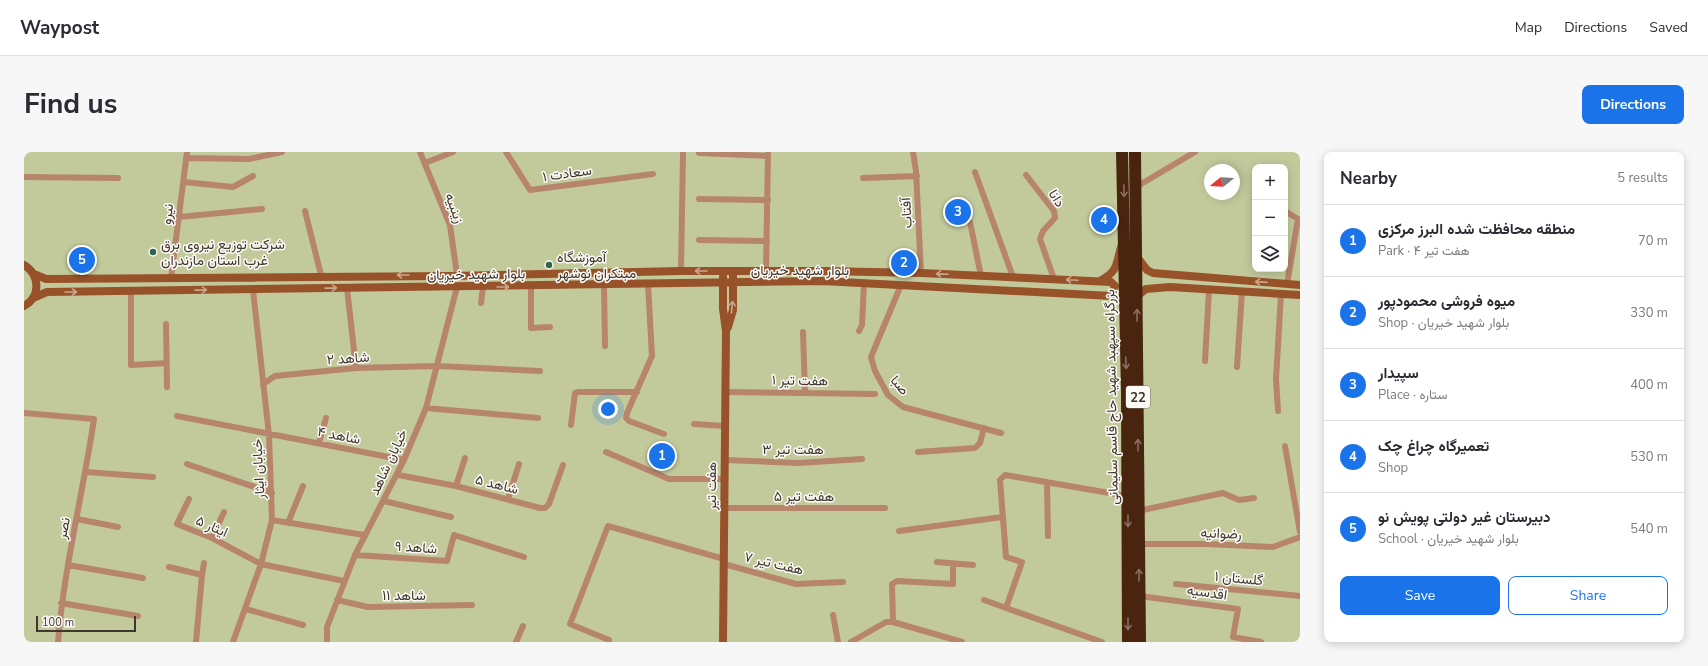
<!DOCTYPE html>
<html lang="en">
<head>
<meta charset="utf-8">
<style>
  :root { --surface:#fff; --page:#f7f7f7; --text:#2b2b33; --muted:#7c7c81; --line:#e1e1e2; --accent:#1a73e8 }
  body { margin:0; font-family:"Nunito Sans",Vazirmatn,sans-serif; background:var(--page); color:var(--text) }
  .controls { position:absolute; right:12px; top:12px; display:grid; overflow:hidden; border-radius:8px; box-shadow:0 2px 10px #0003 }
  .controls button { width:36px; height:36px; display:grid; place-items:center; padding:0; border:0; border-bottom:1px solid var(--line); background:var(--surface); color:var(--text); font:20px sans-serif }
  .compass { position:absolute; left:1180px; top:12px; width:36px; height:36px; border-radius:50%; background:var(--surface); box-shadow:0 2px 10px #0003; rotate:252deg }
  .scale { position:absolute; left:12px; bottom:10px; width:100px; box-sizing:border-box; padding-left:4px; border:2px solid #3e372f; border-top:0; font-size:11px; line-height:14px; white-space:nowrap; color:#3e372f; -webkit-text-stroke:3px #fdf9f5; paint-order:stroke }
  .you { position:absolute; left:584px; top:257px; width:14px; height:14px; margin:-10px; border:3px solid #fff; border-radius:50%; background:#1a73e8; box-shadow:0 0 0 6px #1a73e833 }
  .badge { display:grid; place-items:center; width:26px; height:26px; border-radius:50%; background:var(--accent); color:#fff; font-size:13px; font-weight:700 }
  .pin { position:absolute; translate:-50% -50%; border:2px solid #fff; box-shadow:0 1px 4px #0006 }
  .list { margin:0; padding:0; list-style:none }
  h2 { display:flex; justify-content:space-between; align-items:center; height:52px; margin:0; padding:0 16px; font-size:17px }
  h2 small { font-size:13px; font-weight:400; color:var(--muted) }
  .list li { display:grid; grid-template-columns:26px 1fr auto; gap:12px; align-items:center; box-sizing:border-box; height:72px; padding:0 16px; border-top:1px solid var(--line) }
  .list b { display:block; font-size:15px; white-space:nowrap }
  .list p { margin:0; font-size:13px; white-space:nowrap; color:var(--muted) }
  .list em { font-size:13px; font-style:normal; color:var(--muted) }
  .actions { display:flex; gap:8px; padding:12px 16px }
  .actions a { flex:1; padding:9px 0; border:1px solid var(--accent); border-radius:8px; text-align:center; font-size:14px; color:var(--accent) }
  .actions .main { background:var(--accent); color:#fff }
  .icon { flex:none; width:22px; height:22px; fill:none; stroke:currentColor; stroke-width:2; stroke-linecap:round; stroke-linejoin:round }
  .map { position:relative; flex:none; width:1276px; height:490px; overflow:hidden; border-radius:8px }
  header { display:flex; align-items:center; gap:24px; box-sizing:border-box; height:56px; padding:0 20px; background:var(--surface); border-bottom:1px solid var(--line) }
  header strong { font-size:19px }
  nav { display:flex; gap:22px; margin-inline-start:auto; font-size:14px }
  .intro { display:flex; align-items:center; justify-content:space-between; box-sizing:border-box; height:96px; padding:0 24px }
  h1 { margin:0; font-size:28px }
  .button { padding:10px 18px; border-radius:8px; background:var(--accent); color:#fff; font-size:14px; font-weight:700 }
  main { display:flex; gap:24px; padding:0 24px }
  aside { flex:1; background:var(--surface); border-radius:8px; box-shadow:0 2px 10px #0003 }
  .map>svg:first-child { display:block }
  .green { fill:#c2ca9c; fill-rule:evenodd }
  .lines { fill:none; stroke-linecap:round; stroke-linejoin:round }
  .street { stroke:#b6856b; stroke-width:6 }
  .secondary { stroke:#975229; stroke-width:8 }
  .highway { stroke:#492510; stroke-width:12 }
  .oneway { stroke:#886f60 }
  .oneway2 { stroke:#caa68f }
  .poi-dot { fill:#2e654d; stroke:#fdf9f5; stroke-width:1.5 }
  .labels { text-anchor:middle; stroke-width:3; stroke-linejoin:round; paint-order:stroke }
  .shield { fill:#fdf9f5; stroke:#77716a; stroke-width:1 }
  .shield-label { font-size:13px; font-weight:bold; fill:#3e372f }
  .street-label { font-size:14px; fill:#3e372f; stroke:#fdf9f5 }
  .poi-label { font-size:14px; fill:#3e372f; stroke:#fdf9f5; text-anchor:start }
</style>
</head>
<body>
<header>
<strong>Waypost</strong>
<nav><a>Map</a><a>Directions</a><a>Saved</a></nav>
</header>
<div class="intro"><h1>Find us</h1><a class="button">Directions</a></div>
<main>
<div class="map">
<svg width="1276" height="490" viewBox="0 0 1276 490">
  <rect width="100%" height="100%" fill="#fbead6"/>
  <!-- green -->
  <path class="green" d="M0,0H1276V490H0ZM1231,15H1261V117H1231ZM1186,18H1210V42H1186Z"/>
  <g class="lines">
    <!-- street -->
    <path class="street" d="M396,0L426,73L433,123
      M482,0L506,38L629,22
      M889,0L892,19L897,121
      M675,1L743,4
      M162,6L225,7L258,0
      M401,11L429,0
      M951,20L989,125
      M1002,23L1030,59L1031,66L1019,79L1016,87L1030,127
      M0,25L94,26
      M839,26L893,24
      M160,30L209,35L229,24
      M1112,35L1171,0
      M675,47L744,48
      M281,59L297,123
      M1261,59L1274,67L1263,132
      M155,65L238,57
      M946,70L957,124
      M675,88L743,89
      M657,119L659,0
      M742,120L744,0
      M147,126L163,0
      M624,132L628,204L603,261L602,266L605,269L640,282
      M580,133L581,194
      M877,133L847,205L851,219L864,243L879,255L977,281
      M507,135V176L526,175
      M323,136L332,216
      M107,140V213L143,211
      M457,151L459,135
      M142,172L143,235
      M835,179L838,173L840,131
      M779,180L781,240
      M1181,209L1185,138
      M1213,215L1218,139
      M239,232L251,224L332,216L413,214L516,219
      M701,240L851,242
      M402,256L514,266
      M1254,259L1252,227L1257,142
      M0,261L70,267C59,341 40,415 34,490
      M153,264L380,308
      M670,272L700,274
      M547,273L551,241L555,240H613
      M295,291L302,266
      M1261,294L1276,380
      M582,300L645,327H700
      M894,300L951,296L956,291L960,276
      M700,308L774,311L838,307
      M163,312L248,341
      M62,320L129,325
      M374,323L432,334L516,356H521L525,352L539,313
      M1023,330L1024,384
      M432,334L441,306
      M165,347L153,372L188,386L237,412L320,429
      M484,347L495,312
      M360,349L427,365
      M700,356H861
      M1114,359L1199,341L1215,348L1230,346
      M53,367L94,375
      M248,368L340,383
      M264,371L279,334
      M875,379L978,365
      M188,386L200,360
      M1115,392H1182L1249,395L1276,385
      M331,403L423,409L430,383L500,405
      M913,410L949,413
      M700,412L772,432L819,430
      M44,413L119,426
      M145,415L178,423L172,490
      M178,423L180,411
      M1152,432L1276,444
      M1115,444L1214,457L1209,485L1237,490
      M313,448L344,455L448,453
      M960,448L982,456
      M37,451L114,464
      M222,457L279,473
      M809,463L814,490
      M869,470L868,432L873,429L929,432V412
      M585,488L546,472L584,374L700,407
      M209,490L237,412L248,368L245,283L229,138
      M303,490V475L331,403L380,308L402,256L433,135
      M492,490L499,474
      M827,490L862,470H869L938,490
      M1078,490L982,456L998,410L982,405L976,328L981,323L1103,344"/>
    <!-- secondary -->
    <path class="secondary" d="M1113,105L1123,118L1129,121L1276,133
      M0,113C16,123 17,145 0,154
      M10,122L22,127L425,124L657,119H799L897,121L1087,130L1091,134L1088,144
      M699,125V157L702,179L699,490
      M1076,129C1094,119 1092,113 1097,95
      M1113,144L1122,137L1146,135L1276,143
      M9,146L23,140L798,129L1088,144
      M704,175L709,158V119"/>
    <!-- highway -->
    <path class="highway" d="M1098,0L1103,241L1104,490
      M1111,0L1116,490"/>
  </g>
  <!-- one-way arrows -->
  <defs><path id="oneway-shaft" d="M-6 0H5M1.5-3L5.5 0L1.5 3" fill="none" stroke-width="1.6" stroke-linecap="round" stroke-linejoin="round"/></defs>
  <g class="oneway">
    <use href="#oneway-shaft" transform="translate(1100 39) rotate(88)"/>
    <use href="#oneway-shaft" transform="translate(1113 163) rotate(-90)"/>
    <use href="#oneway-shaft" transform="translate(1102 211) rotate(88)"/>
    <use href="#oneway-shaft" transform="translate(1114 293) rotate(-90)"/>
    <use href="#oneway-shaft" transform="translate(1104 369) rotate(90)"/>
    <use href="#oneway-shaft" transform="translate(1115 423) rotate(-90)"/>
    <use href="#oneway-shaft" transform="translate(1104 472) rotate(90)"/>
  </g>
  <g class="oneway2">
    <use href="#oneway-shaft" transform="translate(677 119) rotate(-180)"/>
    <use href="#oneway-shaft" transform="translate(918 122) rotate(-178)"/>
    <use href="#oneway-shaft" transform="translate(379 123) rotate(-180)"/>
    <use href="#oneway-shaft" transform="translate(1048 128) rotate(-177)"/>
    <use href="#oneway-shaft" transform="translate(1237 130) rotate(-176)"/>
    <use href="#oneway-shaft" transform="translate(479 135)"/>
    <use href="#oneway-shaft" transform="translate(307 136) rotate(-1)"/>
    <use href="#oneway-shaft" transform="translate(177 138) rotate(-1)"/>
    <use href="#oneway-shaft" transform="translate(47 140)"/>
    <use href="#oneway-shaft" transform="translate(708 155) rotate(-85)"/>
  </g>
  <!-- markers -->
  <g class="poi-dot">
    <circle cx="129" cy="100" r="4"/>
    <circle cx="525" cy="113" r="4"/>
  </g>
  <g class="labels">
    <!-- shield labels -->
    <rect class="shield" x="1102" y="234" width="24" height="22" rx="3"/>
    <g class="shield-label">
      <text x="1114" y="250">22</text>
    </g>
    <!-- street labels -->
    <g class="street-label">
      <text transform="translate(543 21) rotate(-8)" y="5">سعادت ۱</text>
      <text transform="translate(1033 46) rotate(58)" y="5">دانا</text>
      <text transform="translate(431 56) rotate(70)" y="5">زینبیه</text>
      <text transform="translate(882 61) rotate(-93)" y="5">آفتاب</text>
      <text transform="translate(143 62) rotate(-82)" y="5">نیرو</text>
      <text x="776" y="123">بلوار شهید خیریان</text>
      <text transform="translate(452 122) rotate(-1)" y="5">بلوار شهید خیریان</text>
      <text transform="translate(324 206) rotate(-4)" y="5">شاهد ۲</text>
      <text transform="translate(776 228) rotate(1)" y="5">هفت تیر ۱</text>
      <text transform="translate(876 233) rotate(50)" y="5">صبا</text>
      <text transform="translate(1087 245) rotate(-91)" y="5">بزرگراه سپهبد شهید حاج قاسم سلیمانی</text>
      <text transform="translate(315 283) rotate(11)" y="5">شاهد ۴</text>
      <text x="769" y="302">هفت تیر ۳</text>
      <text transform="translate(364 310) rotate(-65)" y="5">خیابان شاهد</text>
      <text transform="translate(234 317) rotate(-93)" y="5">خیابان ایثار</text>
      <text transform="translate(473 332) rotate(14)" y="5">شاهد ۵</text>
      <text transform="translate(687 334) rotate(-90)" y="5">هفت تیر</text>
      <text x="780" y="349">هفت تیر ۵</text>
      <text transform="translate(188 374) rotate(24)" y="5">ایثار ۵</text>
      <text transform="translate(39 376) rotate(-79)" y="5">نصر</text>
      <text transform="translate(1197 381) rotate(2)" y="5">رضوانیه</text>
      <text transform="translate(392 395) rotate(4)" y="5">شاهد ۹</text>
      <text transform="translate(750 411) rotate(13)" y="5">هفت تیر ۷</text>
      <text transform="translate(1215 426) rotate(5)" y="5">گلستان ۱</text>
      <text transform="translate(1183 440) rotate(8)" y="5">اقدسیه</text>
      <text x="380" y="448">شاهد ۱۱</text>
    </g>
    <!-- poi labels -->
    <g class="poi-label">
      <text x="137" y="97">شرکت توزیع نیروی برق<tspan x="137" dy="16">غرب استان مازندران</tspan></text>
      <text x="533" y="110">آموزشگاه<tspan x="533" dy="16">مبتکران نوشهر</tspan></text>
    </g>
  </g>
</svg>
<div class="controls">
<button>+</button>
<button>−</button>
<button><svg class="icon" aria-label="layers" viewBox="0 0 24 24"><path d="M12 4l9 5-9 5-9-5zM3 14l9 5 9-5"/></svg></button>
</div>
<svg class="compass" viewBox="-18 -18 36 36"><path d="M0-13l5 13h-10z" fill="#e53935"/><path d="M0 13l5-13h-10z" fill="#7c7c81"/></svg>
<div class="scale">100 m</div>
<div class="you"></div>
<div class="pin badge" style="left:638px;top:304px">1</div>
<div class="pin badge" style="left:880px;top:111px">2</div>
<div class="pin badge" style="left:934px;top:60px">3</div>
<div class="pin badge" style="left:1080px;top:68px">4</div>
<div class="pin badge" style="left:58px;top:108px">5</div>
</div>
<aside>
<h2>Nearby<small>5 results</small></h2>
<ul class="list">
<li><span class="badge">1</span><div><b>منطقه محافظت شده البرز مرکزی</b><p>Park · هفت تیر ۴</p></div><em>70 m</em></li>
<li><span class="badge">2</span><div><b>میوه فروشی محمودپور</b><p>Shop · بلوار شهید خیریان</p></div><em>330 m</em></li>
<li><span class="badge">3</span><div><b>سپیدار</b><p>Place · ستاره</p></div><em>400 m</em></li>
<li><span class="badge">4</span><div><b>تعمیرگاه چراغ چک</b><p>Shop</p></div><em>530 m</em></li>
<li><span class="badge">5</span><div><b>دبیرستان غیر دولتی پویش نو</b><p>School · بلوار شهید خیریان</p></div><em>540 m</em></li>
</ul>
<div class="actions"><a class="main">Save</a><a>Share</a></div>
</aside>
</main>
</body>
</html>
